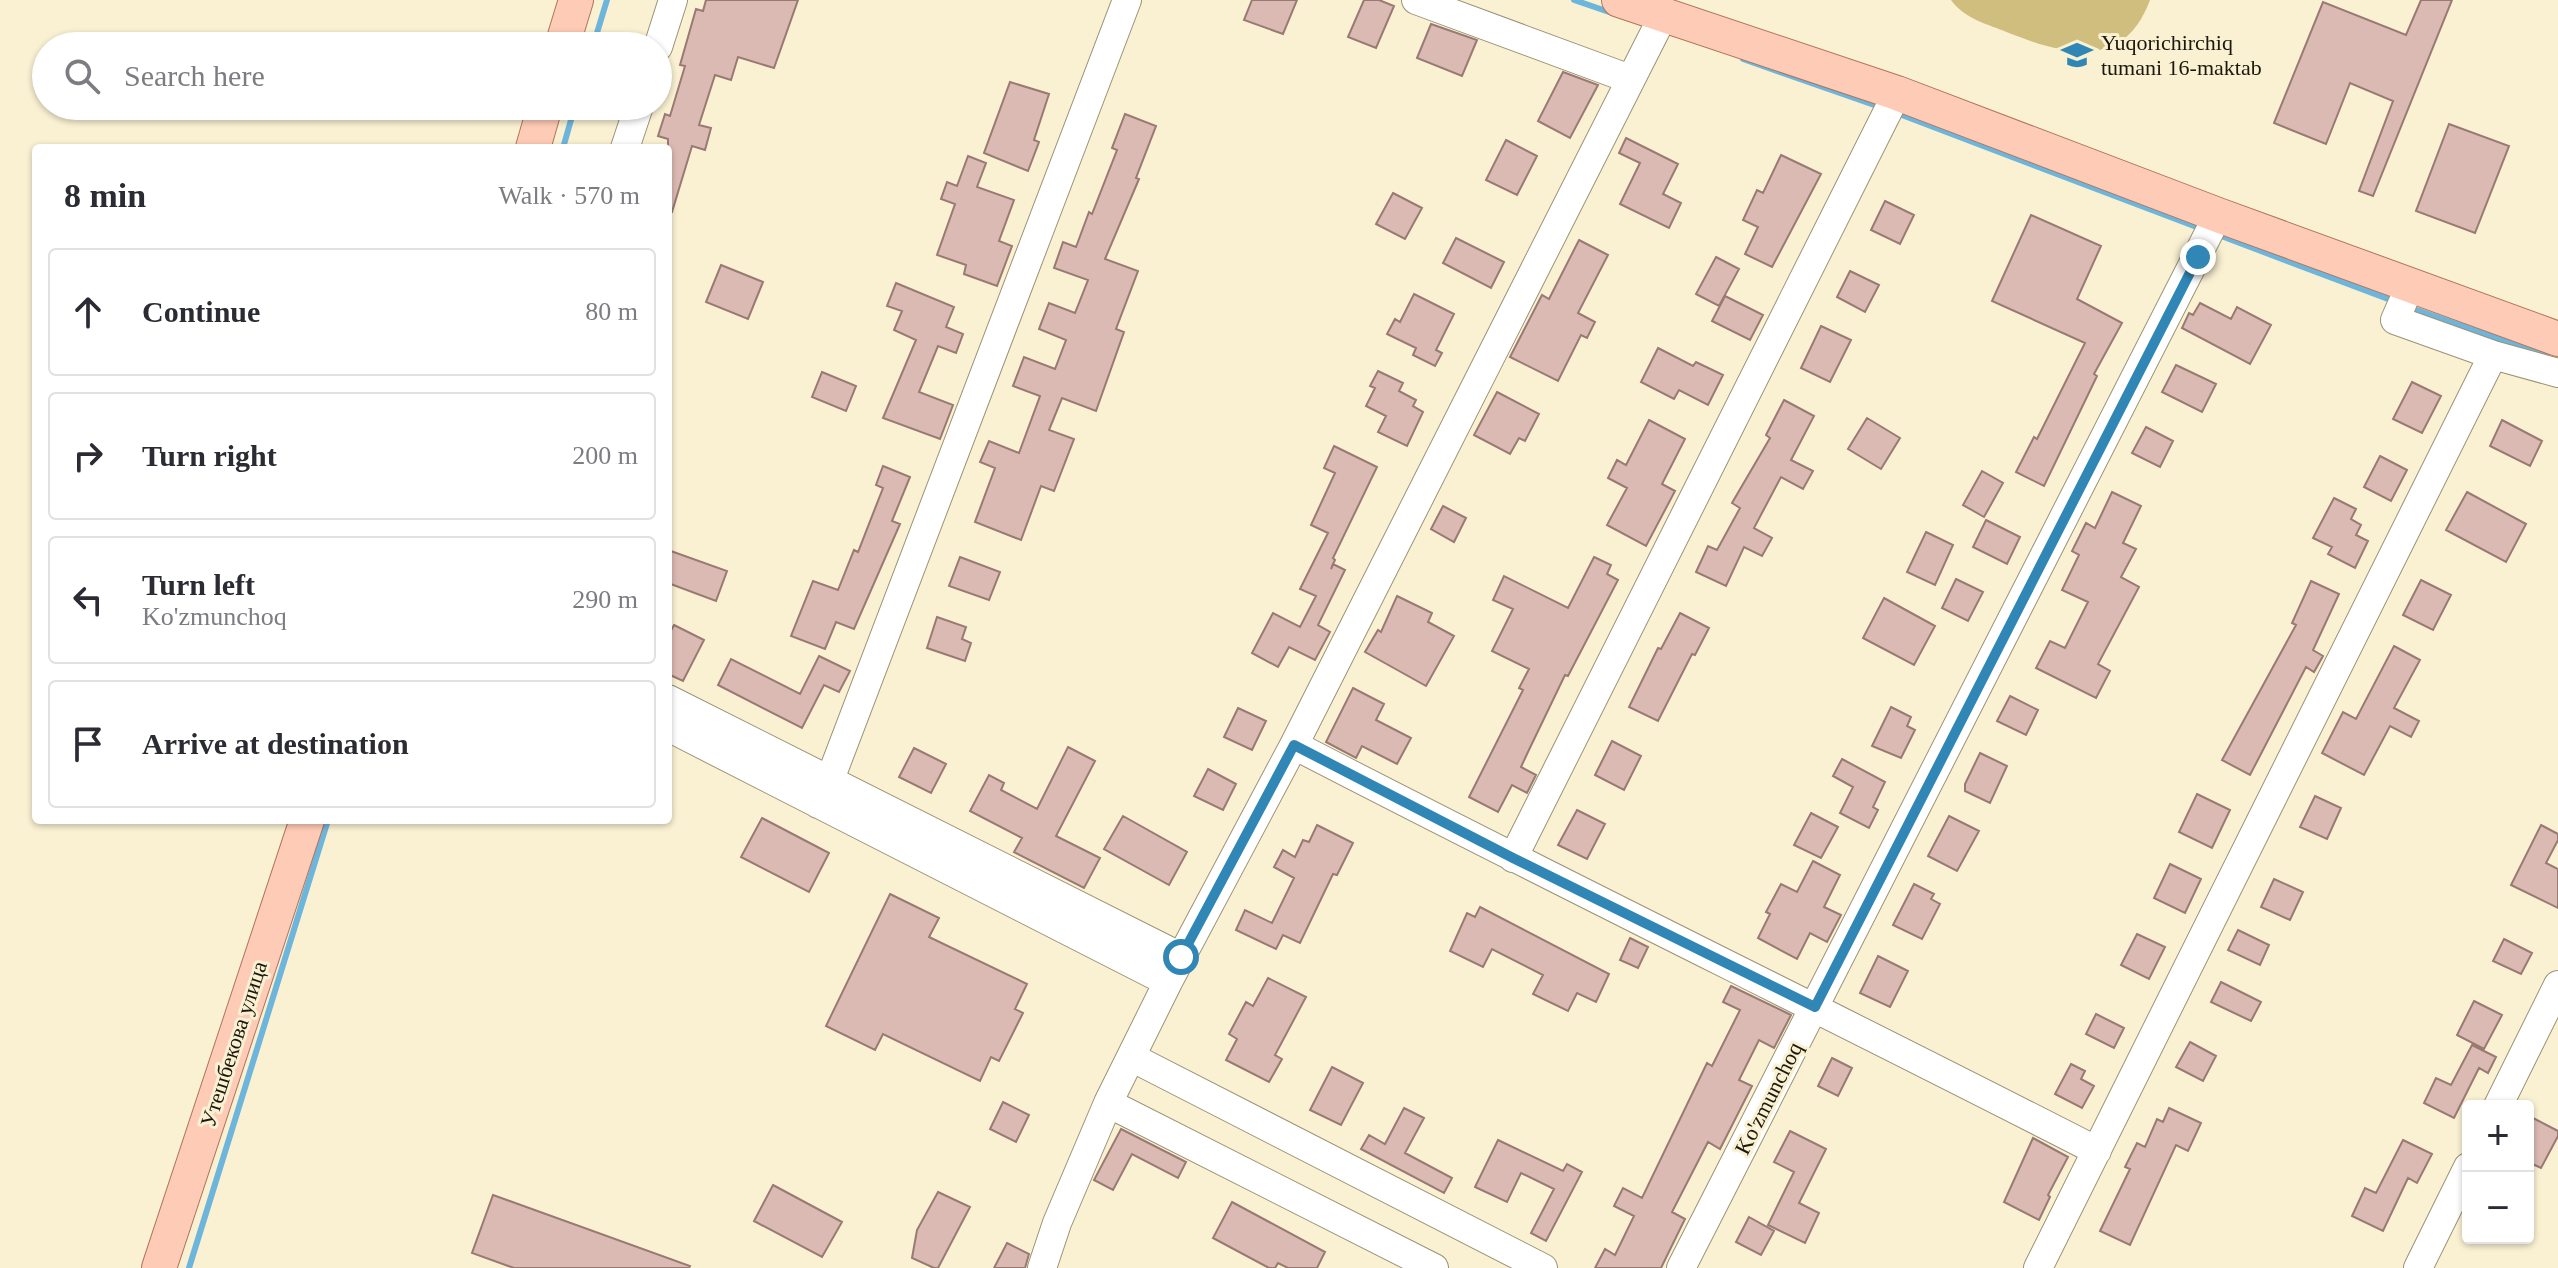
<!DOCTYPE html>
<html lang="en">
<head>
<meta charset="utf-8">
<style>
  :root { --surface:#fff; --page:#f7f7f7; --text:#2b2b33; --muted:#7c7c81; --line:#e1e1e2 }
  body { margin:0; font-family:"Times New Roman",serif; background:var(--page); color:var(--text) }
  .controls { position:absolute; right:24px; bottom:24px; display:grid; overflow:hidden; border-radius:8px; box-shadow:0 2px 6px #0004 }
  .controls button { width:72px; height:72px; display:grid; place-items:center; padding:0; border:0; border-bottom:2px solid var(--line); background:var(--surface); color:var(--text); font:40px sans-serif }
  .stop { position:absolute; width:24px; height:24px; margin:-18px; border:6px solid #3087b6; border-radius:50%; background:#fff }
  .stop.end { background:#3087b6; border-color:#fff; box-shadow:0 2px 8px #0008 }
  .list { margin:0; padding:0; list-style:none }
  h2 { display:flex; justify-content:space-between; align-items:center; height:104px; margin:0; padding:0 32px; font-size:34px }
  h2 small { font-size:26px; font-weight:400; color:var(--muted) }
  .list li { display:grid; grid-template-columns:52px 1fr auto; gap:24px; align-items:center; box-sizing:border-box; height:128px; margin:0 16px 16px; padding:0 16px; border:2px solid var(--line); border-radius:8px }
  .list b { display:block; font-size:30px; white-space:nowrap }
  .list p { margin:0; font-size:26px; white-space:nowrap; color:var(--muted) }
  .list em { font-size:26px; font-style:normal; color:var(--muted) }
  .icon { flex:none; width:44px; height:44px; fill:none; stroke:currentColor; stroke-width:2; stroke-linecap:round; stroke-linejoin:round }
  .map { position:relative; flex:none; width:2558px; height:1268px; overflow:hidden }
  .search { position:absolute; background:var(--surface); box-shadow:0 2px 6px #0004; left:32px; top:32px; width:640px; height:88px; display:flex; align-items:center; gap:20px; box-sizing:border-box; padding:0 28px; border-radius:44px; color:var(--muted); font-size:30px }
  .panel { position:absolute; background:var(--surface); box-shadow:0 2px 6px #0004; left:32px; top:144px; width:640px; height:680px; border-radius:8px }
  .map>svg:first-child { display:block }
  .green { fill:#d0be7e }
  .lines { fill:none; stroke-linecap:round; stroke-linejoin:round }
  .stream { stroke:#6eb5dc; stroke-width:6 }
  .building { fill:#dbbab3; stroke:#997a73; stroke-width:2 }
  .minor-casing { stroke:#9b9377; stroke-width:30 }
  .major-casing { stroke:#ae765b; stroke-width:36 }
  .minor { stroke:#fff; stroke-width:28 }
  .major { stroke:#fecbb6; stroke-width:34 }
  .route { stroke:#3087b6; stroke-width:10 }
  .labels { text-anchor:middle; stroke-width:6; stroke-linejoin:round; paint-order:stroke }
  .poi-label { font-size:22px; fill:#1b180d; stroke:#faf1d3; text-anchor:start }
  .street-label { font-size:22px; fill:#1b180d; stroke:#faf1d3 }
</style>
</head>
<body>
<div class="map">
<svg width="2558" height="1268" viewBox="0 0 2558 1268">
  <rect width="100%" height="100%" fill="#faf1d3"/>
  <!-- green -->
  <path class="green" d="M1951,0H2150C2123,73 2061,54 2004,31C1984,23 1964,18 1951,0Z"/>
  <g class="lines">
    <!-- stream -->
    <path class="stream" d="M1574,0L1612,13
      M593,46L607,0
      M1743,59L1880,107
      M1894,112L2202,229
      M563,148L575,106
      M2216,234L2396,302
      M2411,308L2547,356
      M189,1268L328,820"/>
  </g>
  <!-- building -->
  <path class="building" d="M706,0H798L774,68L738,57L731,80L715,75L699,125L711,128L705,150L692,146L672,212L668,211V139L658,136L665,114L670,116L685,66L680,65L696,9L703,11Z
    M1252,0H1297L1283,34L1244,20Z
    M1364,0H1379L1394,6L1376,48L1348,37Z
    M2421,0H2452L2373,196L2359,191L2393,101L2350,83L2326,144L2274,123L2323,2L2406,35Z
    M1431,24L1477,40L1462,76L1417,58Z
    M1563,72L1598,85L1570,138L1538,121Z
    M1010,82L1049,94L1034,140L1039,142L1028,171L984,153Z
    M1125,114L1156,126L1136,178L1139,179L1105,259L1138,271L1116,329L1124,332L1096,411L1062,398L1049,430L1074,439L1054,491L1041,486L1021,540L975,522L995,468L980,462L989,441L1019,453L1040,396L1013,386L1024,357L1055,369L1066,340L1039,329L1049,303L1075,313L1088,280L1054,268L1063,242L1076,247L1089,212L1092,214L1117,150L1112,148Z
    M2449,124L2509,146L2475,233L2416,211Z
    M1626,138L1678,164L1663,194L1681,203L1669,228L1620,204L1640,163L1619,153Z
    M1506,140L1537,156L1517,195L1486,180Z
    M1781,155L1821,174L1772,267L1745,254L1758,227L1743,220L1757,190L1763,193Z
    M968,156L986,163L977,187L1014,200L999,241L1012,246L997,286L964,274L966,265L937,255L955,204L941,199L947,182L957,186Z
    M1393,193L1422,208L1405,239L1376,224Z
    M1885,201L1914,215L1900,244L1871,230Z
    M2031,215L2101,246L2077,299L2122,323L2094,374L2097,376L2044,486L2016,472L2034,437L2037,439L2085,343L1992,301Z
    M1456,238L1504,262L1491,288L1443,263Z
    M1579,240L1608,255L1578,313L1595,322L1587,338L1581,335L1558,381L1510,357L1542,295L1549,299Z
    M1716,257L1739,269L1719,306L1696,294Z
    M721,265L763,282L748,319L706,302Z
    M1850,271L1879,285L1865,312L1837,297Z
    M896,283L954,307L946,327L963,334L956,353L938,346L919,392L953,405L940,439L883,418L916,340L894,330L902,311L887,306Z
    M1414,294L1454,314L1436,350L1442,353L1435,366L1413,355L1416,348L1387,334L1395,319L1400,322Z
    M1725,296L1763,315L1750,340L1712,321Z
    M2200,303L2231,319L2237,307L2271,325L2250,364L2182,328L2189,313L2193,315Z
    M1821,326L1851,340L1830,382L1801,368Z
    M1658,348L1693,366L1696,362L1723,375L1708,405L1679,390L1674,399L1641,382Z
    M2176,365L2216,384L2202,412L2162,392Z
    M1378,371L1403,383L1399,391L1416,400L1413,406L1423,412L1407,446L1378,432L1386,416L1366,406L1375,388L1370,386Z
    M822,372L856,386L846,411L812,397Z
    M2412,382L2441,396L2422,433L2393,419Z
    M1497,392L1539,414L1525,441L1519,438L1510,454L1474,435Z
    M1784,400L1814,416L1791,460L1813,471L1803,489L1781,477L1754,528L1772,538L1762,556L1744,547L1726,586L1696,572L1708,546L1717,550L1740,508L1732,503L1770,438L1766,435Z
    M1867,418L1900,438L1881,469L1848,449Z
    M1649,420L1685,439L1662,484L1675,491L1646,546L1607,525L1627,488L1608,478L1617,460L1626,465Z
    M2502,420L2542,441L2530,466L2490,446Z
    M2146,427L2173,441L2160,467L2132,453Z
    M1334,446L1377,467L1333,558L1335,560L1331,569L1333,564L1345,570L1318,625L1330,632L1315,660L1289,647L1278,667L1252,653L1273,613L1300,627L1316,596L1300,589L1328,533L1311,525L1335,473L1324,468Z
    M2380,456L2407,470L2391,501L2364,487Z
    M883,466L910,477L892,521L900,524L854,629L836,622L825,649L791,636L813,581L838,590L854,550L858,552L883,488L876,485Z
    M1982,471L2003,483L1984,517L1963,505Z
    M2112,492L2141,506L2123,543L2136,549L2121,577L2139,587L2098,664L2110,671L2096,698L2036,668L2050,641L2065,648L2088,602L2062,590L2079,555L2072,551L2086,523L2095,528Z
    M2467,492L2526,524L2506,562L2446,530Z
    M2334,498L2356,509L2351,519L2361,525L2356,535L2368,541L2355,568L2328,554L2332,547L2313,538Z
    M1443,506L1466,518L1454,542L1431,529Z
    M1986,520L2020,537L2007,564L1973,547Z
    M1926,532L1953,545L1935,585L1907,572Z
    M668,550L727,571L716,601L668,583Z
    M960,557L1000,572L989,600L949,586Z
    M1594,557L1611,565L1607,574L1618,580L1568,676L1565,675L1527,754L1521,767L1536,775L1527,793L1512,785L1498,812L1469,797L1523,690L1519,688L1529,669L1492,651L1513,609L1493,600L1504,576L1568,608Z
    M1956,579L1983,592L1968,621L1942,608Z
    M2421,580L2451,595L2433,630L2403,615Z
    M2311,581L2339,594L2313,650L2323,656L2314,672L2306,667L2250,775L2222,760L2296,625L2292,623Z
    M1397,596L1432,613L1428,622L1454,636L1426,686L1365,652L1378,630L1381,632Z
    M1884,598L1935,626L1914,665L1863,638Z
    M1680,613L1709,628L1695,655L1692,654L1658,721L1629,707L1658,648L1661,649Z
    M937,617L966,627L962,639L971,643L965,661L927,648Z
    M674,625L704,640L683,681L668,674V636Z
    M2394,646L2420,660L2394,708L2419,721L2411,737L2390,726L2364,775L2322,753L2343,712L2356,719Z
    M819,656L850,671L839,692L824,685L802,728L718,685L731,659L800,694Z
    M1353,688L1384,704L1376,720L1411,738L1397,764L1362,746L1356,758L1326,742Z
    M2010,696L2038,710L2026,735L1997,721Z
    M1891,707L1911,717L1907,726L1915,730L1901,758L1872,746Z
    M1238,708L1266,721L1252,750L1224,737Z
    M1612,741L1641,756L1624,790L1595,775Z
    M1068,747L1095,761L1056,836L1100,858L1084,888L1014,852L1022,838L970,811L989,775L1004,783L1001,790L1037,809Z
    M914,748L946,764L931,793L899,777Z
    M1980,753L2007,766L1990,803L1965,791V784Z
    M1842,759L1885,782L1873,807L1878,810L1869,828L1840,813L1853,787L1833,776Z
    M1208,769L1236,784L1223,810L1194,796Z
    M2197,794L2230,810L2212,848L2179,832Z
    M2315,796L2341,808L2327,839L2300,827Z
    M1577,810L1605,824L1587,859L1558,845Z
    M1811,813L1838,827L1821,858L1794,845Z
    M1123,816L1187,852L1169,885L1104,849Z
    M1949,816L1979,831L1957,871L1928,856Z
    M762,818L829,853L809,892L741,857Z
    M1317,825L1353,843L1337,875L1333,874L1300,943L1283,935L1276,949L1236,930L1245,910L1272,923L1294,878L1274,867L1283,850L1295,857L1303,840L1309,842Z
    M2541,825L2558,834V840L2546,863L2558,869V908L2511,885Z
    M1813,861L1840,875L1824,907L1841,915L1827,942L1810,933L1797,959L1758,938L1770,914L1766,912L1781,884L1797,892Z
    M2170,864L2201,879L2185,913L2154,898Z
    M2274,879L2303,892L2290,920L2261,907Z
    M1914,884L1934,894L1931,899L1940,904L1922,939L1893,925Z
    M890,894L939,918L929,937L1027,984L1015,1009L1023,1013L999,1061L991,1057L980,1081L883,1034L875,1050L826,1026Z
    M1480,907L1609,974L1596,1002L1577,993L1568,1011L1533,994L1543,975L1492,949L1483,967L1450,951L1467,913L1475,917Z
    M2238,930L2269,945L2260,965L2228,950Z
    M2137,934L2165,947L2149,979L2121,965Z
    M1630,938L1648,947L1638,968L1620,960Z
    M2504,939L2532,953L2521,974L2493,961Z
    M1878,956L1908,971L1890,1007L1860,993Z
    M1268,978L1306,997L1275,1055L1282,1059L1269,1082L1226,1060L1237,1039L1229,1034L1246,1002L1253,1006Z
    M2221,982L2261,1002L2251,1021L2211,1002Z
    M1731,986L1791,1015L1774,1048L1759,1040L1739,1080L1752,1086L1720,1149L1708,1142L1672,1212L1685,1219L1661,1268H1595L1605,1249L1615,1255L1634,1216L1614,1206L1623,1188L1642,1198L1707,1063L1712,1066L1740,1010L1723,1002Z
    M2474,1001L2502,1015L2484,1049L2457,1035Z
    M2096,1014L2124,1028L2114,1048L2086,1034Z
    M2190,1042L2216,1056L2203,1081L2176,1067Z
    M2472,1045L2496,1057L2488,1073L2479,1068L2454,1118L2424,1103L2436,1078L2451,1085Z
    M1832,1058L1852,1068L1838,1096L1818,1086Z
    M2071,1064L2085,1071L2081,1079L2094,1086L2082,1108L2055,1094Z
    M1332,1067L1363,1083L1341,1125L1310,1110Z
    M1003,1102L1029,1115L1016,1142L990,1129Z
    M1404,1108L1424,1118L1405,1153L1452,1178L1444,1193L1361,1149L1369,1135L1385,1144Z
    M2169,1108L2201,1123L2188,1151L2176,1145L2130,1245L2100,1231L2130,1169L2125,1167L2137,1143L2145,1147L2157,1119L2163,1122Z
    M2533,1118L2558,1131V1136L2541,1168L2528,1162V1127Z
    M1121,1129L1186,1162L1178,1178L1132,1154L1113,1190L1094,1180Z
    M1790,1131L1826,1149L1799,1203L1819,1213L1805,1243L1768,1225L1794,1172L1774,1162Z
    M2033,1138L2068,1157L2048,1195L2050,1197L2039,1220L2004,1202Z
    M1498,1140L1563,1171L1567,1164L1582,1172L1546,1241L1531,1233L1554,1189L1521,1173L1507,1202L1475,1187Z
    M2403,1140L2432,1154L2417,1183L2408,1178L2383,1231L2352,1216L2365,1188L2376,1193Z
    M773,1185L842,1222L822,1257L754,1221Z
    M938,1192L970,1207L938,1268H934L912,1258L917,1230Z
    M493,1195L690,1266L689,1268H514L472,1253Z
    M1232,1202L1325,1252L1317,1268H1288L1278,1263L1275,1268H1269L1213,1238Z
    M1749,1217L1774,1231L1761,1255L1736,1242Z
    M1007,1243L1029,1254L1025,1268H994Z"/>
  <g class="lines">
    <defs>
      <path id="minor" d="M1416,0L1630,79
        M658,47L673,0
        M625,148L639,106
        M2410,286L2395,320L2493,355L2558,373
        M668,699L1181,957
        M668,727L1168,982
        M1294,745C1560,883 1830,1014 2097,1151
        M818,804L829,782L1127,0
        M1513,858L1897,93
        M1131,1057L1543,1268
        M1108,1103L1434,1268
        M2498,1106L2558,985
        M1042,1268L1057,1223L1108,1103L1168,982L1294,745L1663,16
        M1681,1268L2218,215
        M2038,1268L2493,355
        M2418,1268L2468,1167"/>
      <path id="major" d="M1619,0L1897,93L2218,215L2558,339
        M562,46L576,0
        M533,148L545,106
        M159,1268L307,820"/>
    </defs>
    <!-- minor casing -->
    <use href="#minor" class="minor-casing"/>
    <!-- major casing -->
    <use href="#major" class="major-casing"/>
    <!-- minor -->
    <use href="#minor" class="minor"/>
    <!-- major -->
    <use href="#major" class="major"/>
  </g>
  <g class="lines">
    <!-- route -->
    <path class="route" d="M1181,957L1294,745L1513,858L1815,1007L2198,257"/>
  </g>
  <!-- icons -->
  <defs>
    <symbol id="school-bare" viewBox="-9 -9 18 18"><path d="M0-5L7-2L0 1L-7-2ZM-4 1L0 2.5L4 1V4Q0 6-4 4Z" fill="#3087b6" stroke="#faf1d3" stroke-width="2.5" paint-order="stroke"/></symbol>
  </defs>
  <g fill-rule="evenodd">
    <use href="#school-bare" x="2055" y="33" width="44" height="44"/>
  </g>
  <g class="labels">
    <!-- poi labels -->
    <g class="poi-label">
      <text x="2101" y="50">Yuqorichirchiq<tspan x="2101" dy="25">tumani 16-maktab</tspan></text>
    </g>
    <!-- street labels -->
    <g class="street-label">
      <text transform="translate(233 1044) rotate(-72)" y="8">Утешбекова улица</text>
      <text transform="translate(1768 1098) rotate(-63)" y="8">Ko'zmunchoq</text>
    </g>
  </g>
</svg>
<div class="controls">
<button>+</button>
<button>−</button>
</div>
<div class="stop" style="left:1181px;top:957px"></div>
<div class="stop end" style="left:2198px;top:257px"></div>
<div class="search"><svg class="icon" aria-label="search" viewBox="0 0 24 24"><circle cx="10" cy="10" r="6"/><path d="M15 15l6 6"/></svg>Search here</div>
<section class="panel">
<h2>8 min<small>Walk · 570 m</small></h2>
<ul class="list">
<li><svg class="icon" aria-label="ahead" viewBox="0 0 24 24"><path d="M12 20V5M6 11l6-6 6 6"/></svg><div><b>Continue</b></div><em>80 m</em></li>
<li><svg class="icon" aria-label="right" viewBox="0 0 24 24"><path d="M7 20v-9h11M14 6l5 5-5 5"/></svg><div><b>Turn right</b></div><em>200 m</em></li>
<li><svg class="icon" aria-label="left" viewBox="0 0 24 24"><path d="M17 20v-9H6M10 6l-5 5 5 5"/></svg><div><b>Turn left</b><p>Ko'zmunchoq</p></div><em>290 m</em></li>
<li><svg class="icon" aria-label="arrive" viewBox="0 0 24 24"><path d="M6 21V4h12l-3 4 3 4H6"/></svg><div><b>Arrive at destination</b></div></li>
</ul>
</section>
</div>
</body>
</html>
